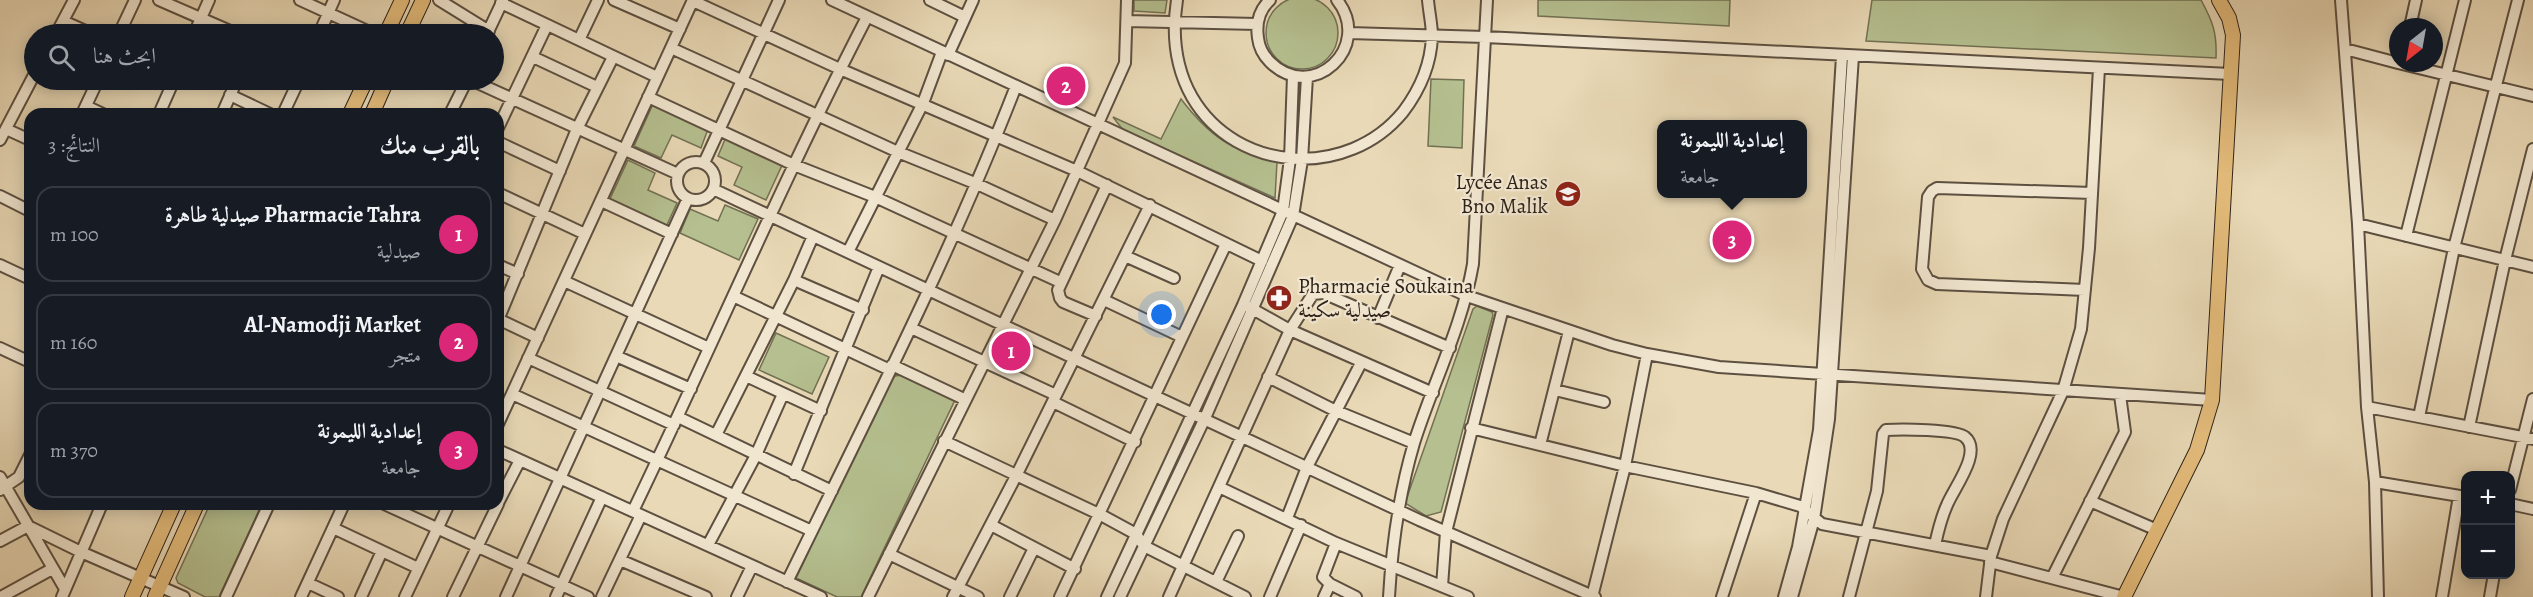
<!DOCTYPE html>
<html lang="ar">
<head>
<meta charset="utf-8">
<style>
  :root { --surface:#171b24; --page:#20242c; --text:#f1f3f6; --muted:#9ea1a6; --line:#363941; --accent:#db2777 }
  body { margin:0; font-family:Alegreya,Amiri,serif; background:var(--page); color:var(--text); direction:rtl }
  .controls { position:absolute; right:18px; bottom:18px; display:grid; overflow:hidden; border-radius:12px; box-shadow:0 3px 15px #0003 }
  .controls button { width:54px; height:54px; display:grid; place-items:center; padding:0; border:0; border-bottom:2px solid var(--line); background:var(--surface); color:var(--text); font:30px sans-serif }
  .compass { position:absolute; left:2389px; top:18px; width:54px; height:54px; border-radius:50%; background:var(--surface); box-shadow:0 3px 15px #0003; rotate:211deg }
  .you { position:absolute; left:1162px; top:315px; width:21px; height:21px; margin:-15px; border:4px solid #fff; border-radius:50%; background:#1a73e8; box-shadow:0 0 0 9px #1a73e833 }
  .badge { display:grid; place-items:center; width:39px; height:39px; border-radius:50%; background:var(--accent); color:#fff; font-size:20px; font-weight:700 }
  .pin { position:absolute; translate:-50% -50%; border:3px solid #fff; box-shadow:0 2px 6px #0006 }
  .popup { position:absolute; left:1657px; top:120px; width:150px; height:78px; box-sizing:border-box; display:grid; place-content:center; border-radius:12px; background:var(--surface); filter:drop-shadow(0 2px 4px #0005); font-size:20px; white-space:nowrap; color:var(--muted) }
  .popup b { font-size:22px; color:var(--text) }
  .popup::after { content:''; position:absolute; left:50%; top:100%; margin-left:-12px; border:12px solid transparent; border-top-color:var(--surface) }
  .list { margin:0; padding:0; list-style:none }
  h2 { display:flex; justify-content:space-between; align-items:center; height:78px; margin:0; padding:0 24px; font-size:26px }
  h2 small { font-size:20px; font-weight:400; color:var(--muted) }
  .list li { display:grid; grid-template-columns:39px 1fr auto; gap:18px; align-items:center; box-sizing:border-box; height:96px; margin:0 12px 12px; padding:0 12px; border:2px solid var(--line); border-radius:18px }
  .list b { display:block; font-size:22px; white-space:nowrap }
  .list p { margin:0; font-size:20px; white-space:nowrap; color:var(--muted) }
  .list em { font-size:20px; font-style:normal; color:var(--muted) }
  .icon { flex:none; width:33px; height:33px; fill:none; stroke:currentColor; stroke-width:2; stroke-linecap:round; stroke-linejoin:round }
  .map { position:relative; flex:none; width:2533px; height:597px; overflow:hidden; direction:ltr }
  .search { position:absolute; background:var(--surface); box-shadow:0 3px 15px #0003; left:24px; top:24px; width:480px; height:66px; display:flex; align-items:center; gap:15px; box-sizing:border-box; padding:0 21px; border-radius:33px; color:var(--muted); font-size:22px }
  .panel { position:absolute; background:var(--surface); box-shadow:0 3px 15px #0003; left:24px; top:108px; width:480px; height:402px; border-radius:18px; direction:rtl }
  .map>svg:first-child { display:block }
  .green { fill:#b5bf8f; stroke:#727154; stroke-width:1.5 }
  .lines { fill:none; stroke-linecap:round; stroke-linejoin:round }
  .minor-casing { stroke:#5d5041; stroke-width:14 }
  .major-casing { stroke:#2e231a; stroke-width:16 }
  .minor { stroke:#f1e6d0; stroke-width:10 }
  .major { stroke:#e4bc7b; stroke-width:14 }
  .labels { text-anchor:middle; stroke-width:4.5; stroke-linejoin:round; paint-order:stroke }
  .poi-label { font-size:21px; fill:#2e231a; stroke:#f1e6d0; text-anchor:end }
</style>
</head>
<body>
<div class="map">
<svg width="2533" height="597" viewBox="0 0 2533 597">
  <rect width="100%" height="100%" fill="#e9d9b6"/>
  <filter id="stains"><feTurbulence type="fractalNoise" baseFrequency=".00333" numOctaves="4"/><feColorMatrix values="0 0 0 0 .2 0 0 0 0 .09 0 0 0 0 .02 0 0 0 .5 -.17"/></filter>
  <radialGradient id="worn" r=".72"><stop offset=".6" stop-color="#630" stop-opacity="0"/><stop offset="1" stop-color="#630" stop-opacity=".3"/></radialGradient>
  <!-- green -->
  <path class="green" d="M1266 33a36 36 0 1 1 72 0a36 36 0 1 1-72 0Z
    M1134,0H1167L1165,13L1134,11Z
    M1538,0H1730L1729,26L1538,16Z
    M1872,0H2201C2213,22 2217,33 2216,58L1866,41Z
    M1431,79L1464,80L1462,148L1428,146Z
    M1181,99C1210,137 1231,150 1277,162L1275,198L1123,130L1113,117L1161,139Z
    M653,104L708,129L701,148L672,135L661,158L634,146Z
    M726,137L783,163L766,200L734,185L742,167L718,156Z
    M628,160L655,173L648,190L677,203L666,227L609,201Z
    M725,205L758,219L739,260L680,233L690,209L718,221Z
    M1477,306L1492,312L1493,315L1441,512L1426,516L1405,503L1473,309Z
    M776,333L829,357L812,394L759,370Z
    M902,375L955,400L861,597H837L796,578L889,382L895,376Z
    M210,504H262L219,597H205L178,583L176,578Z"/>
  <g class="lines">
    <defs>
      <path id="minor" d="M159,0L237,34
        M300,0L374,34
        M439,0L489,31
        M614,0L680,29
        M832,0L1467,296L1612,345L1647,354L1719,367L2212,400
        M930,0L965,17
        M1177,0C1172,33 1175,67 1192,97C1237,174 1348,179 1403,112C1419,91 1431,64 1432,36C1432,25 1429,12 1428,0
        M1270,0C1259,10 1256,24 1258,38C1259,47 1264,56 1270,62C1312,104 1374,47 1337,0
        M2341,0L2358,224L2367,407L2375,482L2378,597
        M693,1L840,69L1077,171L1262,261
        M501,3L657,77
        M63,21L92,34
        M1127,21L1257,24
        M2410,27L2416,0
        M1349,33L1485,37L2230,74
        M56,34L74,0
        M119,34L135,0
        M194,34L209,0
        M319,34L334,0
        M487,34L503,0
        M579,40L598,0
        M671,48L898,152L977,184L1055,220
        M2345,49L2398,63
        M948,55L973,0
        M533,57L597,87
        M2398,63L2533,96
        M471,80L678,174
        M230,95L270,114
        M648,97L794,165L875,197L1060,282
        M86,106L103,114
        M82,114L98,80
        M159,114L174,80
        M222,114L237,80
        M283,114L299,80
        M450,114L467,80
        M498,128L547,25
        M6,129L30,140
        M0,140L34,75
        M498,142L560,171
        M677 181a19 19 0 1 1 38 0a19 19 0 1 1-38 0Z
        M704,163L779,0
        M713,189L1419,520L1595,597
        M498,193L585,234
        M0,196L30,211
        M601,201L672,234
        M2358,224L2533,267
        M2406,236L2465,0
        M848,252L923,103L942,52
        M1125,256L1174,278
        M0,265L30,279
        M498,265L518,274
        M794,280L863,310
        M564,281L709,348
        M2085,290L1937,284L1928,280L1922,269L1928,197L1932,191L1937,188L2092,193
        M733,296L890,370
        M1104,300L1182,337
        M1249,307L1290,330L1433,393
        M1096,316L1063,302L1060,298L1058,290L1107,185
        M1378,318L1400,265
        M498,319L538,338
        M498,320L577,129L613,57
        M911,328L1056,395
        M0,348L30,362
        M616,356L691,389
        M528,358L674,425
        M892,365L964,399
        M746,376L821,411
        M1268,377L1336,411L1414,443
        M1555,390L1604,402
        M512,394L812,531
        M1053,402L1135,442
        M2367,407L2533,439
        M678,417L832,491
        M2419,417L2454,248L2518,0
        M498,424L693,0
        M2469,427L2505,260L2533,149
        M1471,428L1625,466L1756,493L1800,506L1822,524L1991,556
        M716,435L794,280L813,236
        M944,441L1101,515L1136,534L1144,546L1245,597
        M1540,445L1569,331
        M498,450L821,597
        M794,474L879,267
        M0,477L65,589
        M2375,482L2466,497
        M1219,487L1336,543L1468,597
        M0,490L19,477L30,455
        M2510,490L2533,399
        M2090,501L2157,530
        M498,503L520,460
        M384,504L588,597
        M2510,504L2533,509
        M633,511C712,347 783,179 867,17
        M1287,518L1307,467L1361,363
        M991,525L1075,569
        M333,528L418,568
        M0,541L28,526L81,552L184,597
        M1336,543L1323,577L1330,584L1356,597
        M708,545L756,455L783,394
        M889,554L978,597
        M620,560L706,597
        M1990,562L2124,597
        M2052,578L2125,432L2120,395
        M787,582C867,418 950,256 1016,86
        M1216,582L1238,536
        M308,583L338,597
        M1442,586L1446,532L1503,308
        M1,597L52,569
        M62,597L102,504
        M226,597L269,504
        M301,597L344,504
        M361,597L382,551
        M405,597L449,504
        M453,597L498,504
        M506,597L688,198
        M556,597L602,497
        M602,597L641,515
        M737,597L752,566
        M868,597L1055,220L1125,63L1127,0
        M953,597L1016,476L1150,205
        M1010,597L1034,548
        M1060,597L1226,244
        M1107,597L1243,305L1283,211L1290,159L1293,76
        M1120,597L1205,418L1293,216L1302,160L1307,77
        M1169,597L1290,330L1313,294L1323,293L1450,348
        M1270,597L1301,525
        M1324,597L1330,584
        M1389,597C1392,544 1399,494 1414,443C1433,383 1462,327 1473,264L1487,0
        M1592,597L1625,466L1647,354
        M1722,597L1756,493
        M1784,597L1798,547L1819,430L1842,56
        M1792,597L1814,519L1829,419L1853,56
        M1849,597L1877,491L1883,434L1886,430C1900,429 1956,429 1965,437C1983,452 1953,489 1947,505C1941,518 1938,531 1935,545
        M1986,597L1991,556L2003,519L2063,391L2081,329L2089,248L2099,68
        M2442,597L2459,496
        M2490,597L2494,574"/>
      <path id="major" d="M386,34L402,0
        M407,34L423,0
        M350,114L366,80
        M372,114L387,80
        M132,597L174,504
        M155,597L197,504
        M2124,597L2197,450L2212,400L2233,35L2229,18L2219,0"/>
    </defs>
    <!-- minor casing -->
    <use href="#minor" class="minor-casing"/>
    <!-- major casing -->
    <use href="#major" class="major-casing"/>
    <!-- minor -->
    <use href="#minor" class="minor"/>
    <!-- major -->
    <use href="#major" class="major"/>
  </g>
  <!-- icons -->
  <defs>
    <symbol id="university-disc" viewBox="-11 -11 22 22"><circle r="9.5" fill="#8f2418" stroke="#f1e6d0"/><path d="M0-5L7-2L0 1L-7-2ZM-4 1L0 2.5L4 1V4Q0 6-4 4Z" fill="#fff"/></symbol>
    <symbol id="pharmacy-disc" viewBox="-11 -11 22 22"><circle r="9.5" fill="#8f2418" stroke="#f1e6d0"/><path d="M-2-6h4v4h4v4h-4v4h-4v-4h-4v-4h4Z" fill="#fff"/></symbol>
  </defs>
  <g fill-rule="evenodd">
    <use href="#university-disc" x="1553" y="179" width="30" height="30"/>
    <use href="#pharmacy-disc" x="1264" y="283" width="30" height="30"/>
  </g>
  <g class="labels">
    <!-- poi labels -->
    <g class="poi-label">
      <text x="1548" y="189">Lycée Anas<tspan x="1548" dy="24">Bno Malik</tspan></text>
      <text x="1298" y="293" text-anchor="start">Pharmacie Soukaina<tspan x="1298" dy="24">صيدلية سكينة</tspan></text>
    </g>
  </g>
  <rect width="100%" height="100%" filter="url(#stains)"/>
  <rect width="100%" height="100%" fill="url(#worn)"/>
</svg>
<div class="controls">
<button>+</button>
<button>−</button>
</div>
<svg class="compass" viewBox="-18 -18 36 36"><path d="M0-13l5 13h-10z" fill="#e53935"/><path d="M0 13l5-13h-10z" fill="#9ea1a6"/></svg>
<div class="you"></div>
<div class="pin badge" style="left:1011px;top:351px">1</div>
<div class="pin badge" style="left:1066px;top:86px">2</div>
<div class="pin badge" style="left:1732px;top:240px">3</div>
<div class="popup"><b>إعدادية الليمونة</b>جامعة</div>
<div class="search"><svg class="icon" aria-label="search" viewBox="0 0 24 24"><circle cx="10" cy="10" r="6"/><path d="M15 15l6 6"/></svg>ابحث هنا</div>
<section class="panel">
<h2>بالقرب منك<small>النتائج: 3</small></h2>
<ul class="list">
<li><span class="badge">1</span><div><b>Pharmacie Tahra صيدلية طاهرة</b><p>صيدلية</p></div><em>100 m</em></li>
<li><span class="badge">2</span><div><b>Al-Namodji Market</b><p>متجر</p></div><em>160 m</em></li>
<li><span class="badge">3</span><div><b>إعدادية الليمونة</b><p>جامعة</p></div><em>370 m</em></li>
</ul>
</section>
</div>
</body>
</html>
